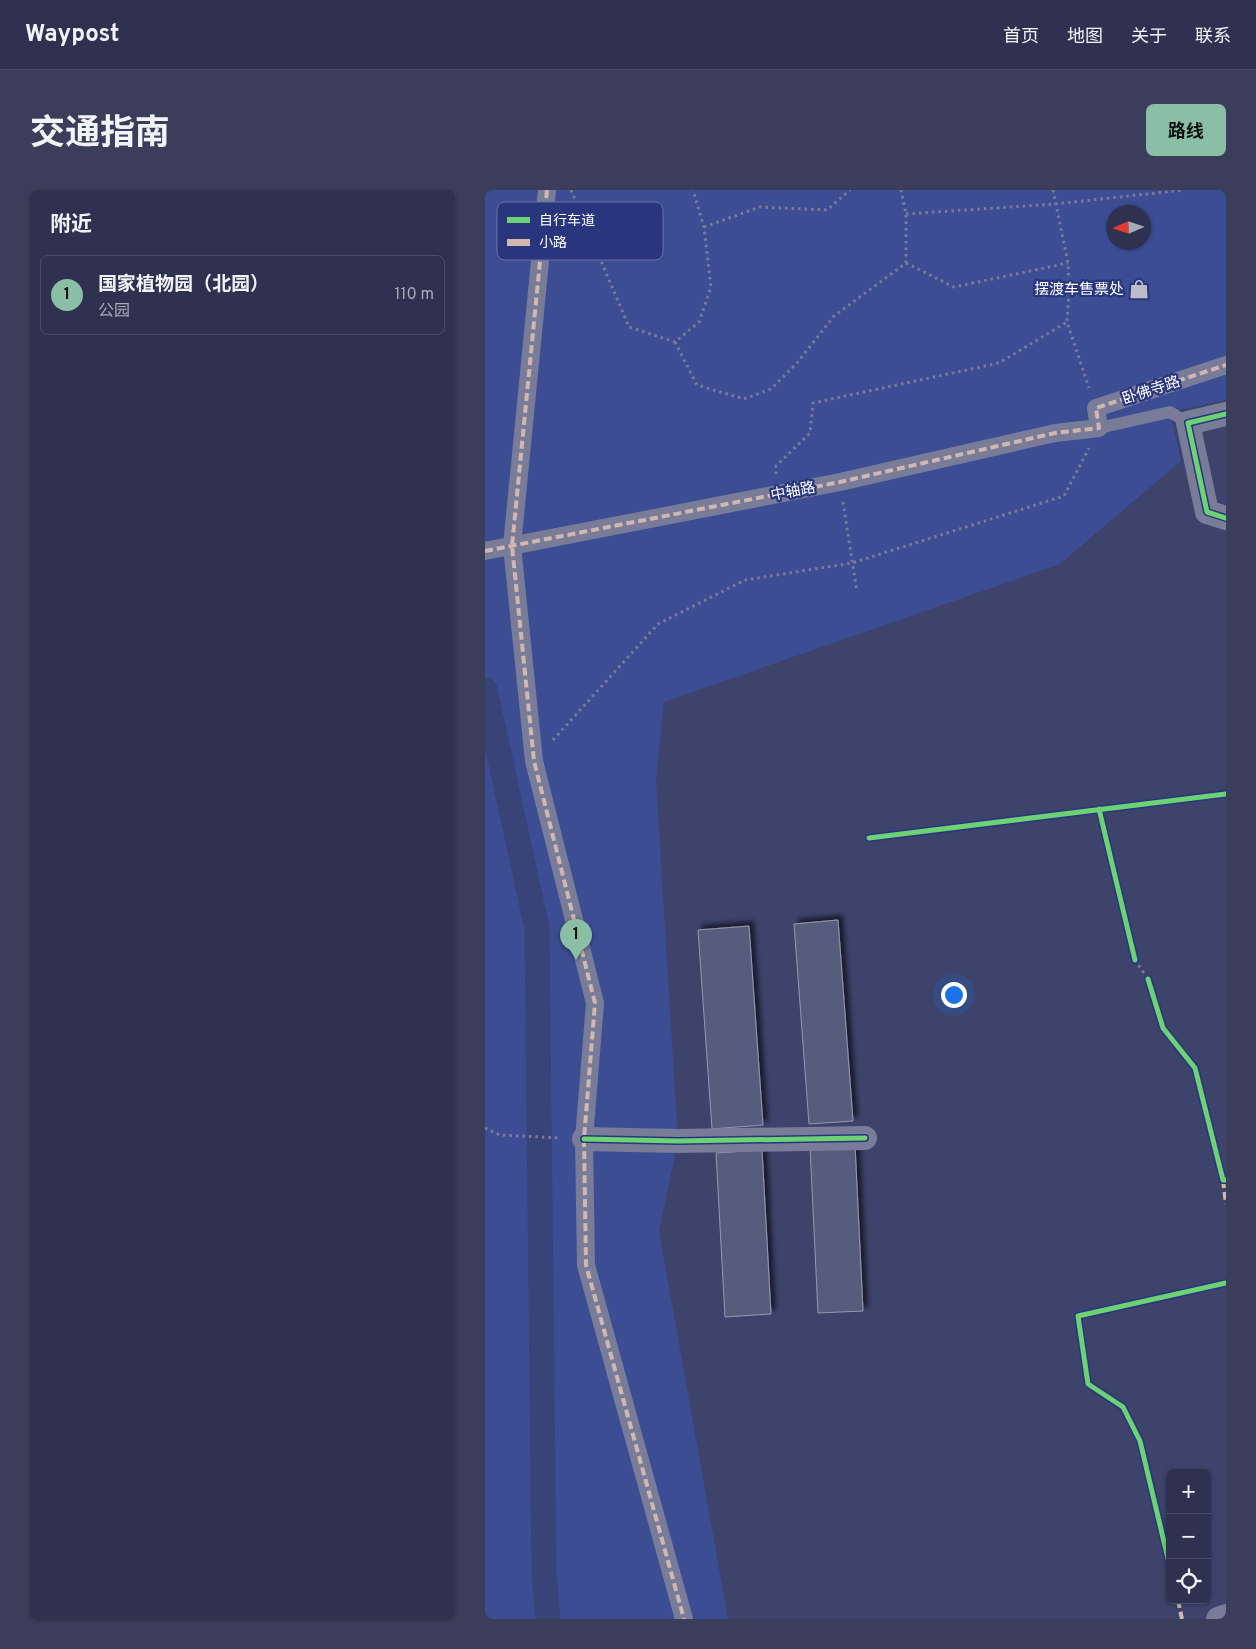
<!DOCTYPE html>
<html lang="zh">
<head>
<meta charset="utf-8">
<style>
  :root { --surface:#2e3250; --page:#3a3e5a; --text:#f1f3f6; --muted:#a7aab7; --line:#494d67; --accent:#8abfa5 }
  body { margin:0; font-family:Overpass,"Noto Sans SC",sans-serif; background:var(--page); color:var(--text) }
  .controls { position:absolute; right:15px; bottom:15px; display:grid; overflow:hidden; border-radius:8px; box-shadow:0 1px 4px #0004 }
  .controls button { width:45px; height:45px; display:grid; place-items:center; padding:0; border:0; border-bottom:1px solid var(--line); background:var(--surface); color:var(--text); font:25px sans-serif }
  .compass { position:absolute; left:621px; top:15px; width:45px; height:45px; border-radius:50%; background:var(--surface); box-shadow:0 1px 4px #0004; rotate:267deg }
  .you { position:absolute; left:468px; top:804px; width:18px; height:18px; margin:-12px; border:4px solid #fff; border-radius:50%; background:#1a73e8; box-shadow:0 0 0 8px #1a73e833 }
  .badge { display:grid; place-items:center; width:32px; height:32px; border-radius:50%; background:var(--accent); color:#111; font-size:16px; font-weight:700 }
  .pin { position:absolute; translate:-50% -41px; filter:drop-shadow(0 1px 2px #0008) }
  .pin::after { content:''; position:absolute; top:26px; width:18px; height:15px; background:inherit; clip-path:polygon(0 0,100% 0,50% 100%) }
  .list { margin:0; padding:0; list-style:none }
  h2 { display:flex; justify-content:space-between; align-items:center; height:65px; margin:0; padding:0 20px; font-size:21px }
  h2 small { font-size:16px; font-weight:400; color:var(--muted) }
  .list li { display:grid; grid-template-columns:32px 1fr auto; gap:15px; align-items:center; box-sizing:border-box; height:80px; margin:0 10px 10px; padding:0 10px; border:1px solid var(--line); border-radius:8px }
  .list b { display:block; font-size:19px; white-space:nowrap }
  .list p { margin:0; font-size:16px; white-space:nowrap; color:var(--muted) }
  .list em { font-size:16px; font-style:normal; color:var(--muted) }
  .icon { flex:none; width:28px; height:28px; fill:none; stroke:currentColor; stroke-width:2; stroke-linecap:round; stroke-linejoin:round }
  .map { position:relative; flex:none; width:741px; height:1429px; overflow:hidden; border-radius:8px }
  header { display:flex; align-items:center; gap:30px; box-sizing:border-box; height:70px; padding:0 25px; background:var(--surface); border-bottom:1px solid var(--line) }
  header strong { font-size:24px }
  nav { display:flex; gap:28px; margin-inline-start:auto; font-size:18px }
  .intro { display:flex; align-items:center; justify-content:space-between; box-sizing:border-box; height:120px; padding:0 30px }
  h1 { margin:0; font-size:35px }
  .button { padding:12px 22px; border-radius:8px; background:var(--accent); color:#111; font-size:18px; font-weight:700 }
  main { display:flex; gap:30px; padding:0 30px }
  aside { flex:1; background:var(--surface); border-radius:8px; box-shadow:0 1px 4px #0004 }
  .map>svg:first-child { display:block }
  .green { fill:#3c4d94; fill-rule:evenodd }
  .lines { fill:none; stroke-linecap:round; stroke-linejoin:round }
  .canal { stroke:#384377; stroke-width:25 }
  .building { fill:#575d7c; stroke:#9499b0; filter:url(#shadow) }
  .path { stroke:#787c99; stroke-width:3; stroke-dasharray:2.5 4; stroke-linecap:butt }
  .service { stroke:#787c99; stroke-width:12 }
  .pedestrian { stroke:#787c99; stroke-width:18 }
  .minor { stroke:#787c99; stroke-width:24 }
  .quiet { stroke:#d1b7ad; stroke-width:4; stroke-dasharray:8 4; stroke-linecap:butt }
  .cycleway-casing { stroke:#29367e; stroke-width:8 }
  .cycleway { stroke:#6cd273; stroke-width:5 }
  .labels { text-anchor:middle; stroke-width:4.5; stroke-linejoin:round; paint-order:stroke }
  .poi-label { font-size:15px; fill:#fff; stroke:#29367e; text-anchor:end }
  .street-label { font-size:15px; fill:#fff; stroke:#29367e }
  .key { fill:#29367e; stroke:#6972a5; stroke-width:1 }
  .key-label { font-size:14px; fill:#fff }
</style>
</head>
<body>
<header>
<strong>Waypost</strong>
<nav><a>首页</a><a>地图</a><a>关于</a><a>联系</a></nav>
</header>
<div class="intro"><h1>交通指南</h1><a class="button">路线</a></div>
<main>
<aside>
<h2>附近<small></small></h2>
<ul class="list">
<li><span class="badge">1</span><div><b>国家植物园（北园）</b><p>公园</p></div><em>110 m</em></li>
</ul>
</aside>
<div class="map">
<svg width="741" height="1429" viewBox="0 0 741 1429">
  <defs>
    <filter id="shadow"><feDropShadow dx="4.5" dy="-4.5" stdDeviation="2.5" flood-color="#0009"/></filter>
  </defs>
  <rect width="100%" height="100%" fill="#3d436a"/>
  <!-- green -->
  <path class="green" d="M0,0H741V210L685,222L696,271L575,374L179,512L171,590L193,951L174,1041L243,1429H0ZM628,22H658V52H628Z"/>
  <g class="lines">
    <!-- canal -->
    <path class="canal" d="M0,500L52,738L59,1383L63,1429"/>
  </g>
  <!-- building -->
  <path class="building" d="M353,730L368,931L324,934L309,734Z
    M264,736L278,935L227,939L213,740Z
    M370,955L378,1121L333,1123L325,957Z
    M277,960L286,1124L240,1127L231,963Z"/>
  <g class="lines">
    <!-- path -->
    <path class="path" d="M86,0L144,137L190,152L214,132L226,97L219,37L208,0
      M568,0L583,73L584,101L582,132L604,198
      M421,24L570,14L699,0
      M219,37L275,17L342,20L365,0
      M421,73L469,97L583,73
      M190,152L212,195L259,209L286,199L312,173L349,126L421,73V24L416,0
      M291,284V276L325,243L328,213L514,173L582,132
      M358,312L372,402
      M68,550L173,434L260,390L367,373L579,306L604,258
      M650,770L663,789
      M0,938L15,945L76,948"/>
    <!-- service -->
    <path class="service" d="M614,238L685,222L703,233"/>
    <!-- pedestrian -->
    <path class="pedestrian" d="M62,0L27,356L49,571L110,813L99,949L101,1075L199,1429
      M0,361L355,292L570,243L614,238L611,218L741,175"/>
    <!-- minor -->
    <path class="minor" d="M741,224L703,233L722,322L741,328
      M99,949L193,951L380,948
      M733,1429L741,1426"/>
    <!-- quiet -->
    <path class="quiet" d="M62,0L27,356L49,571L110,813L99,949L101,1075L199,1429
      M0,361L355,292L570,243L614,238L611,218L741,175
      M738,990L741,1014
      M693,1410L697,1429"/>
    <defs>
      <path id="cycleway" d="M741,224L703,233L722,322L741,328
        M614,619L650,770
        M384,648L741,604
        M663,789L678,838L710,878L738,990H741
        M99,949L193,951L380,948
        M685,1377L655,1251L638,1217L603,1194L593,1126L741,1093"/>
    </defs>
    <!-- cycleway casing -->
    <use href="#cycleway" class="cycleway-casing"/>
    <!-- cycleway -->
    <use href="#cycleway" class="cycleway"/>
  </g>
  <!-- icons -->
  <defs>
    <symbol id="shop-bare" viewBox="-9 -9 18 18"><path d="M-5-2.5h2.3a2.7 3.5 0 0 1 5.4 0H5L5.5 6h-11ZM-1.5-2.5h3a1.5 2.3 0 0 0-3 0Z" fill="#bbbdcb" stroke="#29367e" stroke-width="2.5" paint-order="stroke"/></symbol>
  </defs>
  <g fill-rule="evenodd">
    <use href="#shop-bare" x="640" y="85" width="28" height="28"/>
  </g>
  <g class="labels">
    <!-- poi labels -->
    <g class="poi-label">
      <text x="639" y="104">摆渡车售票处</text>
    </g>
    <!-- street labels -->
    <g class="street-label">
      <text transform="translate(666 200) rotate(-18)" y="5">卧佛寺路</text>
      <text transform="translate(308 301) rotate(-11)" y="5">中轴路</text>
    </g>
  </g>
  <!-- legend -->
  <rect x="12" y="12" width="166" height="58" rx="8" class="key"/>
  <rect x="22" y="27" width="23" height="6" fill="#6cd273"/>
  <rect x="22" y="49" width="23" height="7" fill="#d1b7ad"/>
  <g class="key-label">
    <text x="54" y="35">自行车道</text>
    <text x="54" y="57">小路</text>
  </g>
</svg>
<div class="controls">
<button>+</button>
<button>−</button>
<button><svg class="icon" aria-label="locate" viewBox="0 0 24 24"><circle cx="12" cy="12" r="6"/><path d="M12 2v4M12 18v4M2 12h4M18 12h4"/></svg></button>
</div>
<svg class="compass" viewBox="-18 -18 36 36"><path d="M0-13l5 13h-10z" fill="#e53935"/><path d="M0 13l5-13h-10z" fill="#a7aab7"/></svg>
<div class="you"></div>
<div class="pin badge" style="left:91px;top:770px">1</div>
</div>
</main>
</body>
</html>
